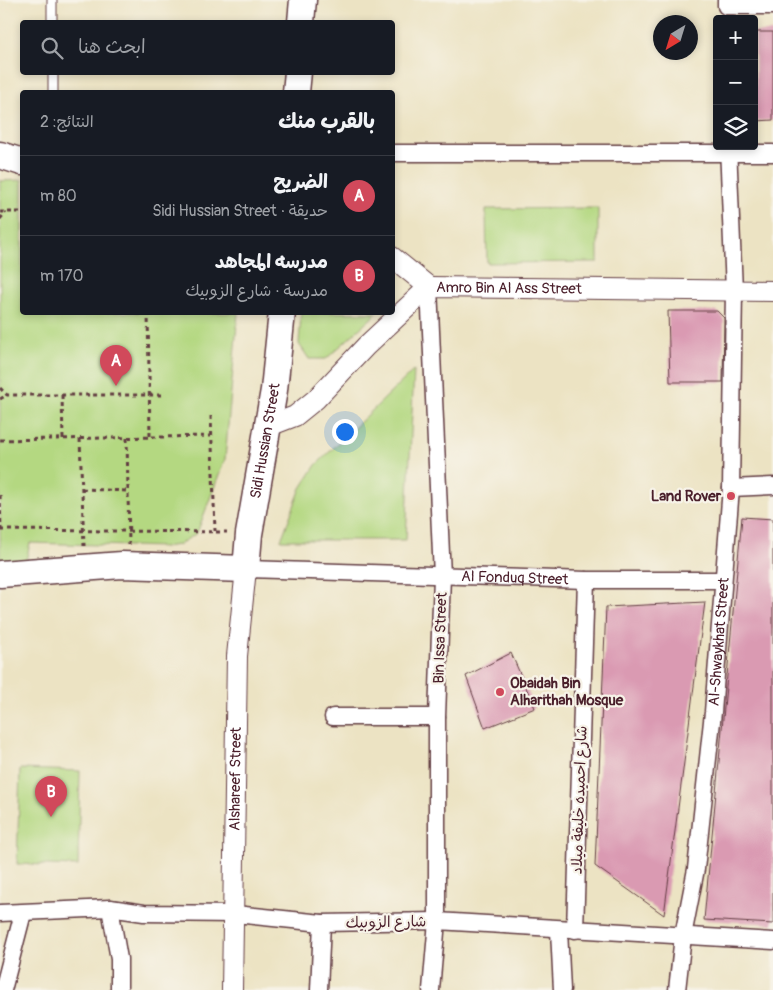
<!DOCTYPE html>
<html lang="ar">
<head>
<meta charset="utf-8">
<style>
  :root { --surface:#171b24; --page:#242831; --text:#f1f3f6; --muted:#9ea1a6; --line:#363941; --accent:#d1495b }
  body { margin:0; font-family:Pangolin,"Playpen Sans Arabic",sans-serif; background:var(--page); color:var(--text); direction:rtl }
  .controls { position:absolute; right:15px; top:15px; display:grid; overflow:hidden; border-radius:5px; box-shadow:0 2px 8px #0003 }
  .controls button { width:45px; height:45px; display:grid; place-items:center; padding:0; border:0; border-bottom:1px solid var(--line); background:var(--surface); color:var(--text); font:25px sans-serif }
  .compass { position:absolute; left:653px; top:15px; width:45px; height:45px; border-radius:50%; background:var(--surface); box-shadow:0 2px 8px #0003; rotate:218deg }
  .you { position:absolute; left:344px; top:431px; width:18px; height:18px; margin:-12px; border:4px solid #fff; border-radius:50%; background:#1a73e8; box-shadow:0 0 0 8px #1a73e833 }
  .badge { display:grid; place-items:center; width:32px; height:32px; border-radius:50%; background:var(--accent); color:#fff; font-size:16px; font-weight:700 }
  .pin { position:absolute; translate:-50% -41px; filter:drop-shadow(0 1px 2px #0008) }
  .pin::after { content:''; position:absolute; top:26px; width:18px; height:15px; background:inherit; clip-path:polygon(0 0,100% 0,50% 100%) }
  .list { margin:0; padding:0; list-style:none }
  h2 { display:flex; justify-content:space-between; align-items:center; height:65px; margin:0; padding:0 20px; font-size:21px }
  h2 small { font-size:16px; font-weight:400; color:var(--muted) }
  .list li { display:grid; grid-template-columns:32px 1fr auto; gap:15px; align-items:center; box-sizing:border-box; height:80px; padding:0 20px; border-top:1px solid var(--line) }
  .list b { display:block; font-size:19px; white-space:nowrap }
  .list p { margin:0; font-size:16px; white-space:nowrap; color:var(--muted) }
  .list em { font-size:16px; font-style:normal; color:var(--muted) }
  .icon { flex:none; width:28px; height:28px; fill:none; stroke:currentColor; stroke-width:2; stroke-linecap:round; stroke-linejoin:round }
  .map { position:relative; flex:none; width:773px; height:990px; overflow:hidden; direction:ltr }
  .search { position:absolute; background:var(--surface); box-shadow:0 2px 8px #0003; left:20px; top:20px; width:375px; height:55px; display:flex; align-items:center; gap:12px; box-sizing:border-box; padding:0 18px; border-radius:5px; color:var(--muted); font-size:19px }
  .panel { position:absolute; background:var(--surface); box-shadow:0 2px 8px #0003; left:20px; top:90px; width:375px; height:225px; border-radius:5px; direction:rtl }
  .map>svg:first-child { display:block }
  .green { fill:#b4d881; stroke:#7f7c56 }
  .building { fill:#da9ab2 }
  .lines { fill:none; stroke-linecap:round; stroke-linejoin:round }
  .service-casing { stroke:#623c42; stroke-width:11 }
  .minor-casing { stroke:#623c42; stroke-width:19 }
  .tertiary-casing { stroke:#623c42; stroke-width:22 }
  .primary-casing { stroke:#623c42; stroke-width:29 }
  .path { stroke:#623c42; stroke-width:3; stroke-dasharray:4 4; stroke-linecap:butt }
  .service { stroke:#fff; stroke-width:9 }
  .minor { stroke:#fff; stroke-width:16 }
  .tertiary { stroke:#fff; stroke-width:20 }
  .primary { stroke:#fff; stroke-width:26 }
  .poi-dot { fill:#d1495b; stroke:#f7f3e8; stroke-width:2 }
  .labels { text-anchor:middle; stroke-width:4.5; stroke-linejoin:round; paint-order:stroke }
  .street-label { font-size:15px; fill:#4a1f2b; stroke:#f7f3e8 }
  .poi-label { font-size:15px; font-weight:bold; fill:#4a1f2b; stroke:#f7f3e8; text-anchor:end }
</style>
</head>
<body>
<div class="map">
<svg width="773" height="990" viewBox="0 0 773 990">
  <rect width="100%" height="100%" fill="#f7f3e8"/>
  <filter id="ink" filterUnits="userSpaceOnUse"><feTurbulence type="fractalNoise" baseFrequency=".02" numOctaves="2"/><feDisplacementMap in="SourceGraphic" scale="10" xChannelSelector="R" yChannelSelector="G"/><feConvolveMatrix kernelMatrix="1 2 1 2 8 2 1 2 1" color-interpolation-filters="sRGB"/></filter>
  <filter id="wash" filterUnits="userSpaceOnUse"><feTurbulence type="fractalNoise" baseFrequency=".0096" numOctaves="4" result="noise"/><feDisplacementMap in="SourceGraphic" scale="20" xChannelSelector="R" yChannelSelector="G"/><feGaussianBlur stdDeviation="1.12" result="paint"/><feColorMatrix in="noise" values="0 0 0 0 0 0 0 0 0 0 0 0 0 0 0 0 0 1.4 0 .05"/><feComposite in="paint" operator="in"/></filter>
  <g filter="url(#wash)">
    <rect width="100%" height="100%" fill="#ece3c3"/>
    <!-- green -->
    <path class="green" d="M22,180V312L238,313L225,459L197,533L178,545L164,547L30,543L26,561L0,563V181Z
      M598,208V262L487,263L486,209Z
      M301,313V312L377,313L326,359H309L299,344Z
      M414,370L406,540H281L301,488L316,465Z
      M20,769L80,771L78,866L17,864Z"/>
    <g id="blocks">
      <!-- building -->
      <path class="building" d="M755,32H773V120L756,121Z
        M668,311H717L724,318L723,382H670Z
        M742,517L773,519V924L704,920Z
        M705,602L664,915L595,866L606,607Z
        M511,653L535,708L485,728L466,676Z"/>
    </g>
  </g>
  <g filter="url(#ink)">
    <use href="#blocks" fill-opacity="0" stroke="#623c42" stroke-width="1"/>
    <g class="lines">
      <defs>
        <path id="service" d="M52,0V22
          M53,72V92"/>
        <g id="minor">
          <path d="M726,0V6H773"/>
          <path d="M392,153H773"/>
          <path d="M429,287L442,576L437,717V921L431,990"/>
          <path d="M731,488L773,486"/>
          <path id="s1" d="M246,569L586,580H722"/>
          <path d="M333,717H437"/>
          <path d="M110,908L119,959V990"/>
          <path d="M0,913L110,908L144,913L235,914L322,923L437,921L773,941"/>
          <path d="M559,930L562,990"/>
          <path d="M575,930L586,580"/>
          <path d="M3,990L23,913"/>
          <path d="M319,990L322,923"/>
          <path id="s2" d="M677,990L683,936L696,869L713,712L731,488L734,291L728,146"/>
        </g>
        <g id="tertiary">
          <path d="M392,257L429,287"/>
          <path id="s3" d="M269,426L295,416L316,399L366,346L429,287L773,291"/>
          <path id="s4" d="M232,990L237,656L246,569"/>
        </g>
        <g id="primary">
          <path d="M301,22L303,0"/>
          <path d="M296,92L298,72"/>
          <path d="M0,155L22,162"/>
          <path id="s5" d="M0,574L122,565L246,569L249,534L274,390L282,312"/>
        </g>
      </defs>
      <!-- service casing -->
      <use href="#service" class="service-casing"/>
      <!-- minor casing -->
      <use href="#minor" class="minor-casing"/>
      <!-- tertiary casing -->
      <use href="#tertiary" class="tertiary-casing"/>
      <!-- primary casing -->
      <use href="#primary" class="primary-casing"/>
      <!-- path -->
      <path class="path" d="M0,212H22
        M0,219L6,212
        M148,312L150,437
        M0,388L7,395H165
        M62,395L63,439
        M0,399L7,395
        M211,416L215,531
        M127,438L129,545
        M80,439L84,546
        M0,440L211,436
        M82,489L128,491
        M0,495L1,530
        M0,530L227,532"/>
      <!-- service -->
      <use href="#service" class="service"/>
      <!-- minor -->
      <use href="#minor" class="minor"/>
      <!-- tertiary -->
      <use href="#tertiary" class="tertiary"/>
      <!-- primary -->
      <use href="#primary" class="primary"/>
    </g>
  </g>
  <!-- markers -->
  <g class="poi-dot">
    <circle cx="731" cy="496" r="5"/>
    <circle cx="500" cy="692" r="5"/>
  </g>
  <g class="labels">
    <!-- street labels -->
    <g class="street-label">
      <text dy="5" stroke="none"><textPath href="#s3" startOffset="294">Amro Bin Al Ass Street</textPath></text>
      <text dy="5" stroke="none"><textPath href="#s5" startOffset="376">Sidi Hussian Street</textPath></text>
      <text dy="5" stroke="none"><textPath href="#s1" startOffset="269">Al Fonduq Street</textPath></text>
      <text transform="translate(440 638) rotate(-88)" y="5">Bin Issa Street</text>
      <text dy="5" stroke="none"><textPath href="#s2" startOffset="351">Al-Shwaykhat Street</textPath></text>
      <text dy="5" stroke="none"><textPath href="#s4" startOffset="211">Alshareef Street</textPath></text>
      <text transform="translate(579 800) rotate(-88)" y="5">شارع احميده خليفة ميلاد</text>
      <text transform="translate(386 922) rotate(-1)" y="5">شارع الزوبيك</text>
    </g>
    <!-- poi labels -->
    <g class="poi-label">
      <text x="721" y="501">Land Rover</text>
      <text x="510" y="688" text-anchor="start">Obaidah Bin<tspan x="510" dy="17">Alharithah Mosque</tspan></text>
    </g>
  </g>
</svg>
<div class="controls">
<button>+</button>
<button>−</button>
<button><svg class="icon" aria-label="layers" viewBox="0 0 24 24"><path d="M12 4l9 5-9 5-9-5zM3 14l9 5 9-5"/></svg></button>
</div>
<svg class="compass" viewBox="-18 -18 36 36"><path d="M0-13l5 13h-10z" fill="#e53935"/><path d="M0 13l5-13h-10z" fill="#9ea1a6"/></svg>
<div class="you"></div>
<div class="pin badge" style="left:116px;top:386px">A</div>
<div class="pin badge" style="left:51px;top:817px">B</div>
<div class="search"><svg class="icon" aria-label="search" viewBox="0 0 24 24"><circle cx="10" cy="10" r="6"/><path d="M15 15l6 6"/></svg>ابحث هنا</div>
<section class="panel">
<h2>بالقرب منك<small>النتائج: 2</small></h2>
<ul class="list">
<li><span class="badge">A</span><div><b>الضريح</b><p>حديقة · Sidi Hussian Street</p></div><em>80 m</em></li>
<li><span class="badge">B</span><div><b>مدرسه المجاهد</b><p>مدرسة · شارع الزوبيك</p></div><em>170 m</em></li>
</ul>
</section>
</div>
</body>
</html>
